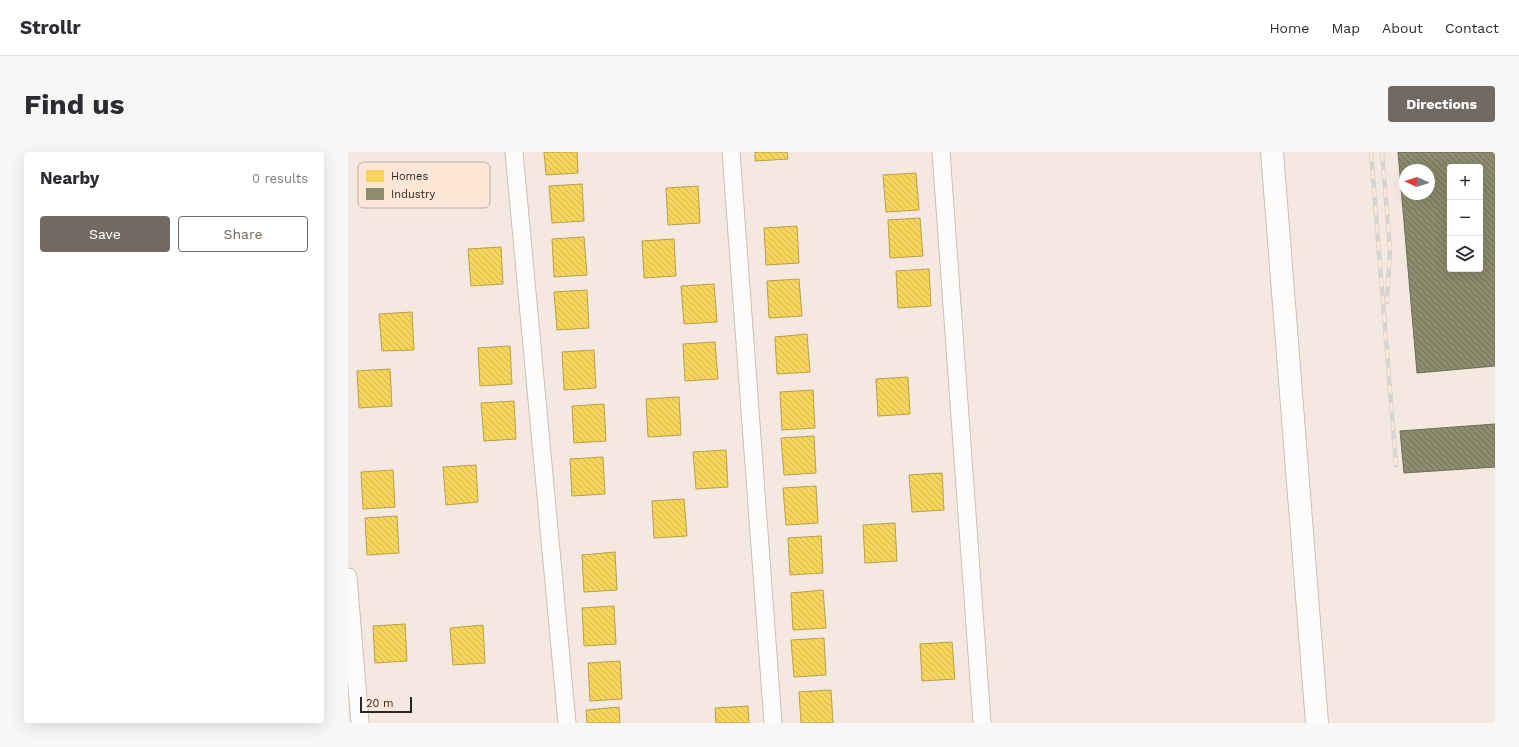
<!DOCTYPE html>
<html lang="en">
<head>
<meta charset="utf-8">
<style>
  :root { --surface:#fff; --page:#f7f7f7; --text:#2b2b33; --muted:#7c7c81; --line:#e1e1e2; --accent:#726962 }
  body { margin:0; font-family:"Work Sans",sans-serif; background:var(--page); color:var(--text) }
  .controls { position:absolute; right:12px; top:12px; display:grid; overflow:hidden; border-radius:4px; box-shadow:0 4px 16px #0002 }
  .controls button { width:36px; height:36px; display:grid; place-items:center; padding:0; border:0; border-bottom:1px solid var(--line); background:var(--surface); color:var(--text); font:20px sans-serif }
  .compass { position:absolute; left:1051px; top:12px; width:36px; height:36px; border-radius:50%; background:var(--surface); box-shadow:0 4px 16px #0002; rotate:273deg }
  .scale { position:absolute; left:12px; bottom:10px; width:52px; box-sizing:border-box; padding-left:4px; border:2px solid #2c241e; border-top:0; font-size:11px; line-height:14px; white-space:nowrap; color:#2c241e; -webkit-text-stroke:3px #fee6d7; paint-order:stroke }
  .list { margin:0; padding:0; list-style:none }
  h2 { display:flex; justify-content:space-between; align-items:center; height:52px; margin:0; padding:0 16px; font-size:17px }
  h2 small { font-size:13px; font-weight:400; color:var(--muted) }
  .actions { display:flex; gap:8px; padding:12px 16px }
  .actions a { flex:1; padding:9px 0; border:1px solid var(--accent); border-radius:4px; text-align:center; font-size:14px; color:var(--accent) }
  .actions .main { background:var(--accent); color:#fff }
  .icon { flex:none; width:22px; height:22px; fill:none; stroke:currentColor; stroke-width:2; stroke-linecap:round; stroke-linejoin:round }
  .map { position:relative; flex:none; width:1147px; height:571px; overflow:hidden; border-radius:4px }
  header { display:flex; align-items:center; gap:24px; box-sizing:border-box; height:56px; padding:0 20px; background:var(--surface); border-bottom:1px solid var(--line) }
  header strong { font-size:19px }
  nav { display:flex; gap:22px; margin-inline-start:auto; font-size:14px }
  .intro { display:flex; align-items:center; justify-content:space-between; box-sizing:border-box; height:96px; padding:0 24px }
  h1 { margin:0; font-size:28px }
  .button { padding:10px 18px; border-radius:4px; background:var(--accent); color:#fff; font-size:14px; font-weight:700 }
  main { display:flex; gap:24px; padding:0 24px }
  aside { flex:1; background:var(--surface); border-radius:4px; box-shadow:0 4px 16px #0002 }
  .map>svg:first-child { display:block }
  .homes { fill:url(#homes-back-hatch); stroke:#b9a049 }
  .industry { fill:url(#industry-back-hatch); stroke:#6f6d56; fill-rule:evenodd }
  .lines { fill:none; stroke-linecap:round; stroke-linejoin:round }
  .minor-casing { stroke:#cac0ba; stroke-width:19 }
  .secondary-casing { stroke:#cac0ba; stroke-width:24 }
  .minor { stroke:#fefcfa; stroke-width:17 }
  .secondary { stroke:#fefcfa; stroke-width:22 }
  .rail-casing { stroke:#d6d3d1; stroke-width:4.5 }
  .rail { stroke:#fee6d7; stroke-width:3; stroke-dasharray:9; stroke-linecap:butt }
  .key { fill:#fee6d7; stroke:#bfaca0; stroke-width:1 }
  .key-label { font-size:11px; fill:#2c241e }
</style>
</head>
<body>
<header>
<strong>Strollr</strong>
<nav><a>Home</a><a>Map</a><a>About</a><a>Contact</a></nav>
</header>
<div class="intro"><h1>Find us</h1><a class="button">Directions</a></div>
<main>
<aside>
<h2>Nearby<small>0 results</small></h2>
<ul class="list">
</ul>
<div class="actions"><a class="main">Save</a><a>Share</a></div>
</aside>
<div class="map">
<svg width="1147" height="571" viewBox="0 0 1147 571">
  <defs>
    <pattern id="homes-back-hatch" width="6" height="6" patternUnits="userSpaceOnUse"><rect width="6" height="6" fill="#f6d55c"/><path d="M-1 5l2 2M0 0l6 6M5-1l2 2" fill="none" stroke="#d3b750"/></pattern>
    <pattern id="industry-back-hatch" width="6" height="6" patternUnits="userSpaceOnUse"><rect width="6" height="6" fill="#8c8c6e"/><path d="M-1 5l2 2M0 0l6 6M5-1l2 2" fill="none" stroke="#73725a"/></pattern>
  </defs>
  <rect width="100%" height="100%" fill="#f5e8e0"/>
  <!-- homes -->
  <path class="homes" d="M196,0H229L230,21L198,23Z
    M407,0H439L440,7L407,9Z
    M568,21L571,58L538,60L535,23Z
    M234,32L236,69L204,71L201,34Z
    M350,34L352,71L320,73L318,36Z
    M572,66L575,104L542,106L540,68Z
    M449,74L451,111L418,113L416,76Z
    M236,85L239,123L206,125L204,87Z
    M326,87L328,124L296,126L294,89Z
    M153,95L155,132L123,134L120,97Z
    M581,117L583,154L550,156L548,119Z
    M451,127L454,164L421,166L419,129Z
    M366,132L369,170L336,172L333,134Z
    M239,138L241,176L209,178L206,140Z
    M64,160L66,198L34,199L31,162Z
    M459,182L462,220L429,222L427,185Z
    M367,190L370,227L337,229L335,192Z
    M162,194L164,232L132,234L130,196Z
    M246,198L248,236L216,238L214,200Z
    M42,217L44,254L11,256L9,219Z
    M560,225L562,262L530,264L528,227Z
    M465,238L467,276L434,278L432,240Z
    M331,245L333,283L300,285L298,247Z
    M166,249L168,287L136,289L133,251Z
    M256,252L258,289L226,291L224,254Z
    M466,284L468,321L436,323L433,286Z
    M378,298L380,335L348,337L345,300Z
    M255,305L257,342L224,344L222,307Z
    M128,313L130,350L98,353L95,315Z
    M45,318L47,355L15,357L13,320Z
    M594,321L596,358L564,360L561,323Z
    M468,334L470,371L438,373L435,336Z
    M336,347L339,384L306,386L304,349Z
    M49,364L51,401L19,403L17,366Z
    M547,371L549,409L517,411L515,373Z
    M473,384L475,421L442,423L440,386Z
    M267,400L269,438L236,440L234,403Z
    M475,438L478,476L445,478L443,441Z
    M266,454L268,492L236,494L234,456Z
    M57,472L59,509L27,511L25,474Z
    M135,473L137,511L105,513L102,476Z
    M476,486L478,523L446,525L443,488Z
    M604,490L607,527L574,529L572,492Z
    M272,509L274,547L242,549L240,511Z
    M483,538L485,571H453L451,540Z
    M400,554L401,571H368L367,556Z
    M271,555L272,571H239L238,558Z"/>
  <!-- industry -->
  <path class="industry" d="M1050,0H1147V214L1069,221ZM1102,15H1132V117H1102ZM1057,18H1081V42H1057Z
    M1147,272V315L1056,321L1052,279Z"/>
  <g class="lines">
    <defs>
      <path id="minor" d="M166,0L219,571
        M383,0L425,571
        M593,0L634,571
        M0,425L12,571"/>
      <path id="secondary" d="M924,0L969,571"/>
    </defs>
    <!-- minor casing -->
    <use href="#minor" class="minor-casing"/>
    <!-- secondary casing -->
    <use href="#secondary" class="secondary-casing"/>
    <!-- minor -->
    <use href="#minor" class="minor"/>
    <!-- secondary -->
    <use href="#secondary" class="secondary"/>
    <defs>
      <path id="rail" d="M1023,0L1048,313
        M1034,0L1042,97L1039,150"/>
    </defs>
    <!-- rail casing -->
    <use href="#rail" class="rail-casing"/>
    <!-- rail -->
    <use href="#rail" class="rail"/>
  </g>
  <!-- legend -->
  <rect x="10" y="10" width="132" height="46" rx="6" class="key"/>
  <rect x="18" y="18" width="18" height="12" fill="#f6d55c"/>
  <rect x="18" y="36" width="18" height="12" fill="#8c8c6e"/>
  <g class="key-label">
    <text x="43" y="28">Homes</text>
    <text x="43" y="46">Industry</text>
  </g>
</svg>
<div class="controls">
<button>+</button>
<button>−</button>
<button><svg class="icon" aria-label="layers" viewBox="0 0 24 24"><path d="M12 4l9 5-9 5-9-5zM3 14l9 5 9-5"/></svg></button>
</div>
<svg class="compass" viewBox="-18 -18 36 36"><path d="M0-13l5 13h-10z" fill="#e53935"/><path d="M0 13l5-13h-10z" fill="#7c7c81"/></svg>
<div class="scale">20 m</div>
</div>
</main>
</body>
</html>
